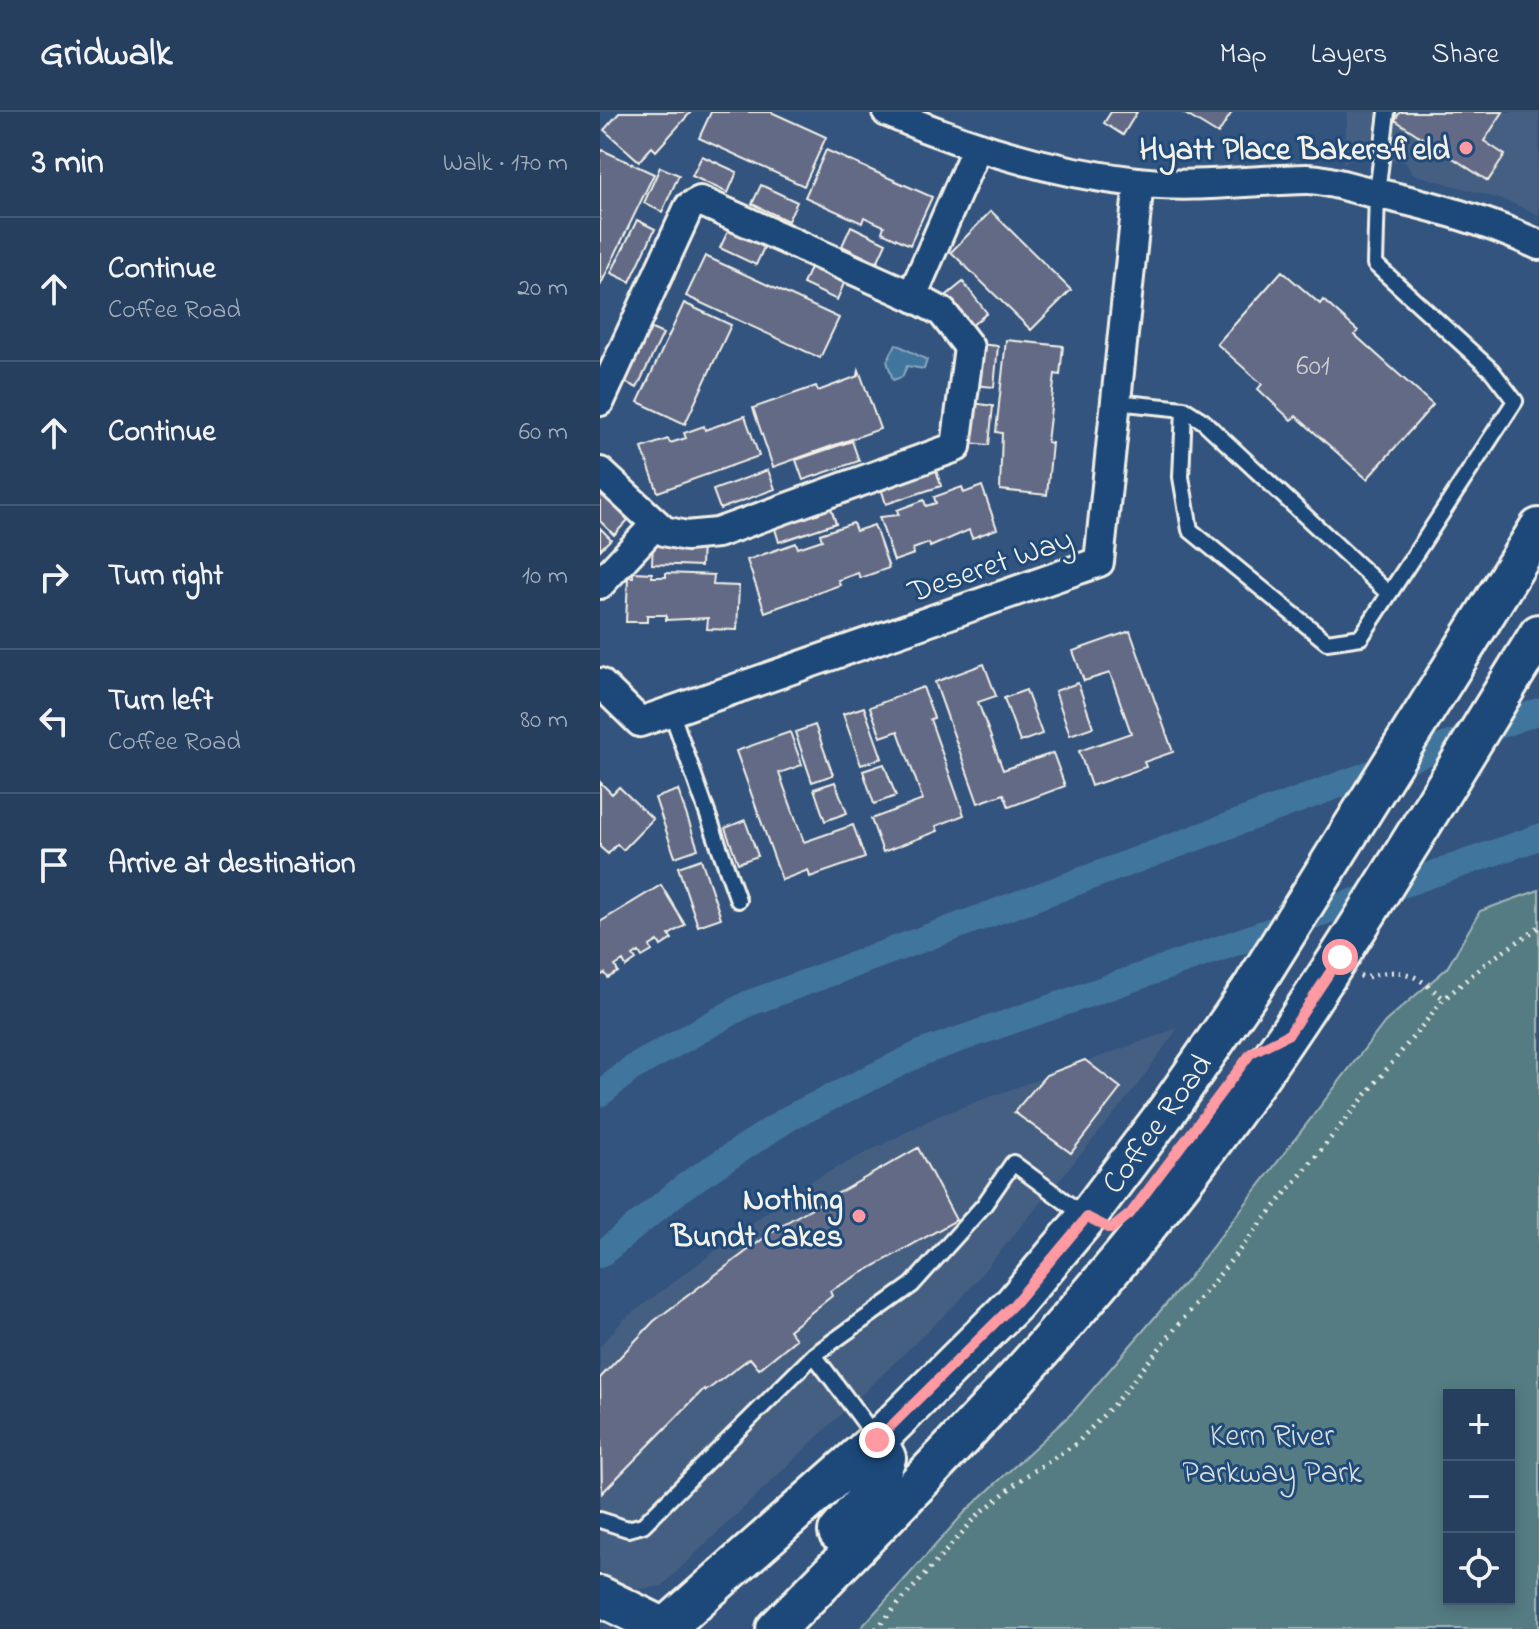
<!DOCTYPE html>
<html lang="en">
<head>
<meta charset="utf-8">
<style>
  :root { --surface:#263f5e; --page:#2e4664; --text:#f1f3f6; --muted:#a4afbc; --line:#425873 }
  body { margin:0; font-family:"Indie Flower",sans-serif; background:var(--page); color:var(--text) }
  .controls { position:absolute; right:24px; bottom:24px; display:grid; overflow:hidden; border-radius:0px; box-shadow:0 4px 12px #0003 }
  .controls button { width:72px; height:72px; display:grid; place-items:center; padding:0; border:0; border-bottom:2px solid var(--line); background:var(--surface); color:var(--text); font:40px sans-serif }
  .stop { position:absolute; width:24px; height:24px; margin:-18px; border:6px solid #ff9aa2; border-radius:50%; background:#fff }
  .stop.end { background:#ff9aa2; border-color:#fff; box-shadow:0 2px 8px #0008 }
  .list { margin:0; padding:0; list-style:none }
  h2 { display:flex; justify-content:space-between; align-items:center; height:104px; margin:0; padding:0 32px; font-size:34px }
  h2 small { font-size:26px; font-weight:400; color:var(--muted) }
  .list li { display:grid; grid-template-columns:52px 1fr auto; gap:24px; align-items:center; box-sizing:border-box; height:144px; padding:0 32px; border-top:2px solid var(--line) }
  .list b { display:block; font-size:30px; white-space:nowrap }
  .list p { margin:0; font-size:26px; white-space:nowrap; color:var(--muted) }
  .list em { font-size:26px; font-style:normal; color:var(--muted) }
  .icon { flex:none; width:44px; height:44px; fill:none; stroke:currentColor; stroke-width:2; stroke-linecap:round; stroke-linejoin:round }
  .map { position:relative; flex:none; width:939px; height:1517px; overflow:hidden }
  header { display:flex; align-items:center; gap:48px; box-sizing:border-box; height:112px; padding:0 40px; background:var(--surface); border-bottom:2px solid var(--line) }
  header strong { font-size:38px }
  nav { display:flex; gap:44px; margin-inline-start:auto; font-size:28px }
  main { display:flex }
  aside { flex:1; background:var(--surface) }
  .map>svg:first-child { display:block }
  .built { fill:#455e82 }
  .green { fill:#557c83; stroke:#a4b6b6; stroke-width:2; fill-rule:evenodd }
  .water { fill:#41759e; stroke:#89a7bc; stroke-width:2 }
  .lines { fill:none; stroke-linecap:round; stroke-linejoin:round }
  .canal { stroke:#41759e; stroke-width:26 }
  .building { fill:#636a86; stroke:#f4f1e8; stroke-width:2 }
  .service-casing { stroke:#f4f1e8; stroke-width:20 }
  .minor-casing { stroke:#f4f1e8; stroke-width:34 }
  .secondary-casing { stroke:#f4f1e8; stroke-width:44 }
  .path { stroke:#f4f1e8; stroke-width:5; stroke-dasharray:2 6; stroke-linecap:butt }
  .service { stroke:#1f4a7a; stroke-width:14 }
  .minor { stroke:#1f4a7a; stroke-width:28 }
  .secondary { stroke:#1f4a7a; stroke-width:38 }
  .route { stroke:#ff9aa2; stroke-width:10 }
  .poi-dot { fill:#ff9aa2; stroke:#1f4a7a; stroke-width:3 }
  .labels { text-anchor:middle; stroke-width:6; stroke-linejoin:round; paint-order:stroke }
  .number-label { font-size:28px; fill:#d0cfd0 }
  .poi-label { font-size:32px; font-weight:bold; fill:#f4f1e8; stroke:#1f4a7a; text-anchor:end }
  .street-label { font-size:32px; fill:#f4f1e8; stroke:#1f4a7a }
  .park-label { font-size:32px; fill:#dcdfd9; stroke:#1f4a7a }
</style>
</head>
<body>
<header>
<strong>Gridwalk</strong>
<nav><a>Map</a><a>Layers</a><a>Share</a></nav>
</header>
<main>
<aside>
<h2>3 min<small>Walk · 170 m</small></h2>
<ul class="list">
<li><svg class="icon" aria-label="ahead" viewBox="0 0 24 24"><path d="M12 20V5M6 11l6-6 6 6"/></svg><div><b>Continue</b><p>Coffee Road</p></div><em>20 m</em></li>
<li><svg class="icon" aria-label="ahead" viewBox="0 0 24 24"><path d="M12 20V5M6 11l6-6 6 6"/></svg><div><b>Continue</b></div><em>60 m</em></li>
<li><svg class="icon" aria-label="right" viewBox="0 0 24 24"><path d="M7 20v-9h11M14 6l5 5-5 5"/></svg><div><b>Turn right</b></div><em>10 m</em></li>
<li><svg class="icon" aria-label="left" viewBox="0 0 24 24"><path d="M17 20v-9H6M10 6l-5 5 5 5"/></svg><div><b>Turn left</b><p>Coffee Road</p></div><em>80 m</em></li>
<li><svg class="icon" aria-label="arrive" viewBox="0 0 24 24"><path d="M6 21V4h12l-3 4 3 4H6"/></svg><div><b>Arrive at destination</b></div></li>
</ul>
</aside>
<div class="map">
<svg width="939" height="1517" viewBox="0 0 939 1517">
  <rect width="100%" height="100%" fill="#33547e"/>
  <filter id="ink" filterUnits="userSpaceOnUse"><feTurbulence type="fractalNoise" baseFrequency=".0125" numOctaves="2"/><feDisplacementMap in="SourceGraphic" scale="16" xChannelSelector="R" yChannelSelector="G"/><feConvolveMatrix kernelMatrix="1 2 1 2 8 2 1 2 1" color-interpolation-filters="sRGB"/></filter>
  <g filter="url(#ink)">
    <!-- built -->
    <path class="built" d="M748,0H939V103L907,89L813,62L805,50L757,43L743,52Z
      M578,916L533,979L359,1189L62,1474L34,1478L0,1460V1234L23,1208L203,1073L338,1004Z"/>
    <!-- green -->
    <path class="green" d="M939,778V1517H260L366,1399L474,1299L586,1169L785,910L847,856L880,799ZM849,1283H909V1487H849Z"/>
    <!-- water -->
    <path class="water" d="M296,232L327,248L324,257L307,254L302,265L293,268L287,249Z"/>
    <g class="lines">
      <!-- canal -->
      <path class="canal" d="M0,982L31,957L147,892L939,599
        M0,1143L86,1073L189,1006L323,940L939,725"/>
    </g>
    <!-- building -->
    <path class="building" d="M20,0H91L56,39L52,35L39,49L4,18Z
      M111,0H171L226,25L204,74L99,26Z
      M511,0H537L523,23L504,11Z
      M582,0H632L618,22Z
      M800,0H903L884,29L905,43L888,69L795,8Z
      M2,38L54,62L0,174V42Z
      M226,38L332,85L310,133L282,120L284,114L264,105L262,111L205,85Z
      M102,44L137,60L128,81L92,64Z
      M60,55L79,63L62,100L44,91Z
      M161,73L197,90L188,109L152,92Z
      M391,99L471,178L431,218L351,140Z
      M37,108L55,117L30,170L11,161Z
      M251,114L286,131L277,151L242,134Z
      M130,115L166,131L156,153L120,136Z
      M105,144L239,206L220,246L86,184Z
      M211,153L245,169L237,188L203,172Z
      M682,159L720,192L723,188L758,219L755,223L833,293L767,367L696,304L691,308L658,277L662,272L617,232Z
      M363,170L387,201L371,214L347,183Z
      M84,191L131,213L85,312L38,290Z
      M45,214L63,222L37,276L20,268Z
      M406,228L463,234L460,263L455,262L447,330L452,331L447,383L400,378L402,321L396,320Z
      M378,232L398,234L394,275L374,273Z
      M259,258L280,317L173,355L153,296L216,274L218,279L258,264Z
      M373,291L393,294L389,333L369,331Z
      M145,304L159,344L58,380L42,336L68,327L70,331L86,326L84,321L104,314L105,318Z
      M252,329L259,349L203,368L196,348Z
      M335,354L341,374L286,392L280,373Z
      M168,358L175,377L120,397L113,378Z
      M382,374L397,417L372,426L369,418L330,435L329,431L313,437L314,442L294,449L279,405L299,403L297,398L324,388L326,394L336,391L334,385L362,375L364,381Z
      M0,380L28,408L14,423L0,409Z
      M229,390L236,411L179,430L173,410Z
      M253,411L256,419L274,413L289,456L260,466L258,461L238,468L240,473L165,500L147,448L196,431L198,436L222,428L220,422Z
      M0,416L11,427L0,438Z
      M53,429L102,431L101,454L52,452Z
      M33,460L52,461V465H66V461L114,463L113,473L139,474L137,518L107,517L108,506L66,508V503H47V510H26L28,465H33Z
      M530,519L573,640L544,650L546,655L491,674L479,639L531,621L510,561L484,569L473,539Z
      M384,552L396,584L378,590L403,658L453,641L465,674L409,695L404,682L378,691L335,570Z
      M478,571L493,615L470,623L455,579Z
      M323,575L334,606L330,607L364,703L336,714L338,719L283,740L271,707L323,688L298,619L281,625L270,595Z
      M426,578L442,622L420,630L404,586Z
      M264,595L282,646L261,653L243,602Z
      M215,613L233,663L212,670L195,620Z
      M190,620L202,653L179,661L204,730L253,713L265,746L210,765L208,758L182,768L136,639Z
      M284,652L296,684L274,692L263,659Z
      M0,670L12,682L19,675L53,707L23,738L17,732L8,742L0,735Z
      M235,670L247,701L225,709L214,677Z
      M78,678L98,737L75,745L55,686Z
      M145,708L158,744L138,751L125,716Z
      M101,747L121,806L98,814L78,755Z
      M61,773L85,813L69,823L72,827L61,834L58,829L50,834L52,839L42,845L39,840L33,844L36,848L26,855L23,849L15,854L18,860L8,866L5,861L0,864V810Z
      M485,948L521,976L471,1041L414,1000L446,963Z
      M318,1036L356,1108L230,1179L232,1184L189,1218L196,1227L159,1257L150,1246L106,1279L104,1277L2,1381L0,1266L54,1209L180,1114Z"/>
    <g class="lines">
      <defs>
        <path id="service" d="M516,290L584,297L581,365L590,418L727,530L761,525L915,289L892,259L775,152L777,81L787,0
          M584,297L603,309L789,482
          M71,599L138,788
          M214,1243L276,1326
          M0,1408L28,1417L43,1413L214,1243L312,1173L384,1093L413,1051L486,1105"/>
        <path id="minor" d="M287,0C368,35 450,60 537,70C595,77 649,68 707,67C726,67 747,75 766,79C826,92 883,107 939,133
          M312,184L377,35
          M0,289L89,95L100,89L312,184L342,200L369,235L356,335L117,421L86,424L64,419L0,360
          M0,472L56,412
          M0,571L40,610L499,450L539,70"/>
        <path id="secondary" d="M238,1420L275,1377L286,1346L277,1328
          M0,1484L67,1517
          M64,1517L277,1328L414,1192L487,1105L567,999L654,873L939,416
          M176,1517C327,1364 478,1210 607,1037C729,873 831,695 939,522"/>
      </defs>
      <!-- service casing -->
      <use href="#service" class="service-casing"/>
      <!-- minor casing -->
      <use href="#minor" class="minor-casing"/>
      <!-- secondary casing -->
      <use href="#secondary" class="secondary-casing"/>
      <!-- path -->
      <path class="path" d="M760,864L764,866C803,853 815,862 844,887
        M276,1517L379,1402L424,1365L476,1332L514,1292L844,887L885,852L939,815"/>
      <!-- service -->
      <use href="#service" class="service"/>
      <!-- minor -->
      <use href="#minor" class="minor"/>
      <!-- secondary -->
      <use href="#secondary" class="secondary"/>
    </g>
  </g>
  <g class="lines" filter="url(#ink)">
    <!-- route -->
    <path class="route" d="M277,1328L414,1192L487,1105L511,1117L530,1102L651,941L689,922L740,845"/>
  </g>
  <!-- markers -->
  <g class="poi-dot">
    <circle cx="866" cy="36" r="8"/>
    <circle cx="259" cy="1104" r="8"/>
  </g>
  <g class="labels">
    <!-- number labels -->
    <g class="number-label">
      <text x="713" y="262">601</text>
    </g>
    <!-- poi labels -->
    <g class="poi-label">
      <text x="850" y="47">Hyatt Place Bakersfield</text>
      <text x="243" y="1097">Nothing<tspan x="243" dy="37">Bundt Cakes</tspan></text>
    </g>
    <!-- street labels -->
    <g class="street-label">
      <text transform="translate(390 452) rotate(-19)" y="11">Deseret Way</text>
      <text transform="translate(556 1011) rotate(-54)" y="11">Coffee Road</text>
    </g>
    <!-- park labels -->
    <g class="park-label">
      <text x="672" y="1333">Kern River<tspan x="672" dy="37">Parkway Park</tspan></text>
    </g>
  </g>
</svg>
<div class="controls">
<button>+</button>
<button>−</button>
<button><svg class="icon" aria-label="locate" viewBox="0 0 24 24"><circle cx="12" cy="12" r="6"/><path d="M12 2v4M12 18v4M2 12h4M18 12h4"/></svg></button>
</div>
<div class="stop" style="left:740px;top:845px"></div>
<div class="stop end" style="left:277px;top:1328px"></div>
</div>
</main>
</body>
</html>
